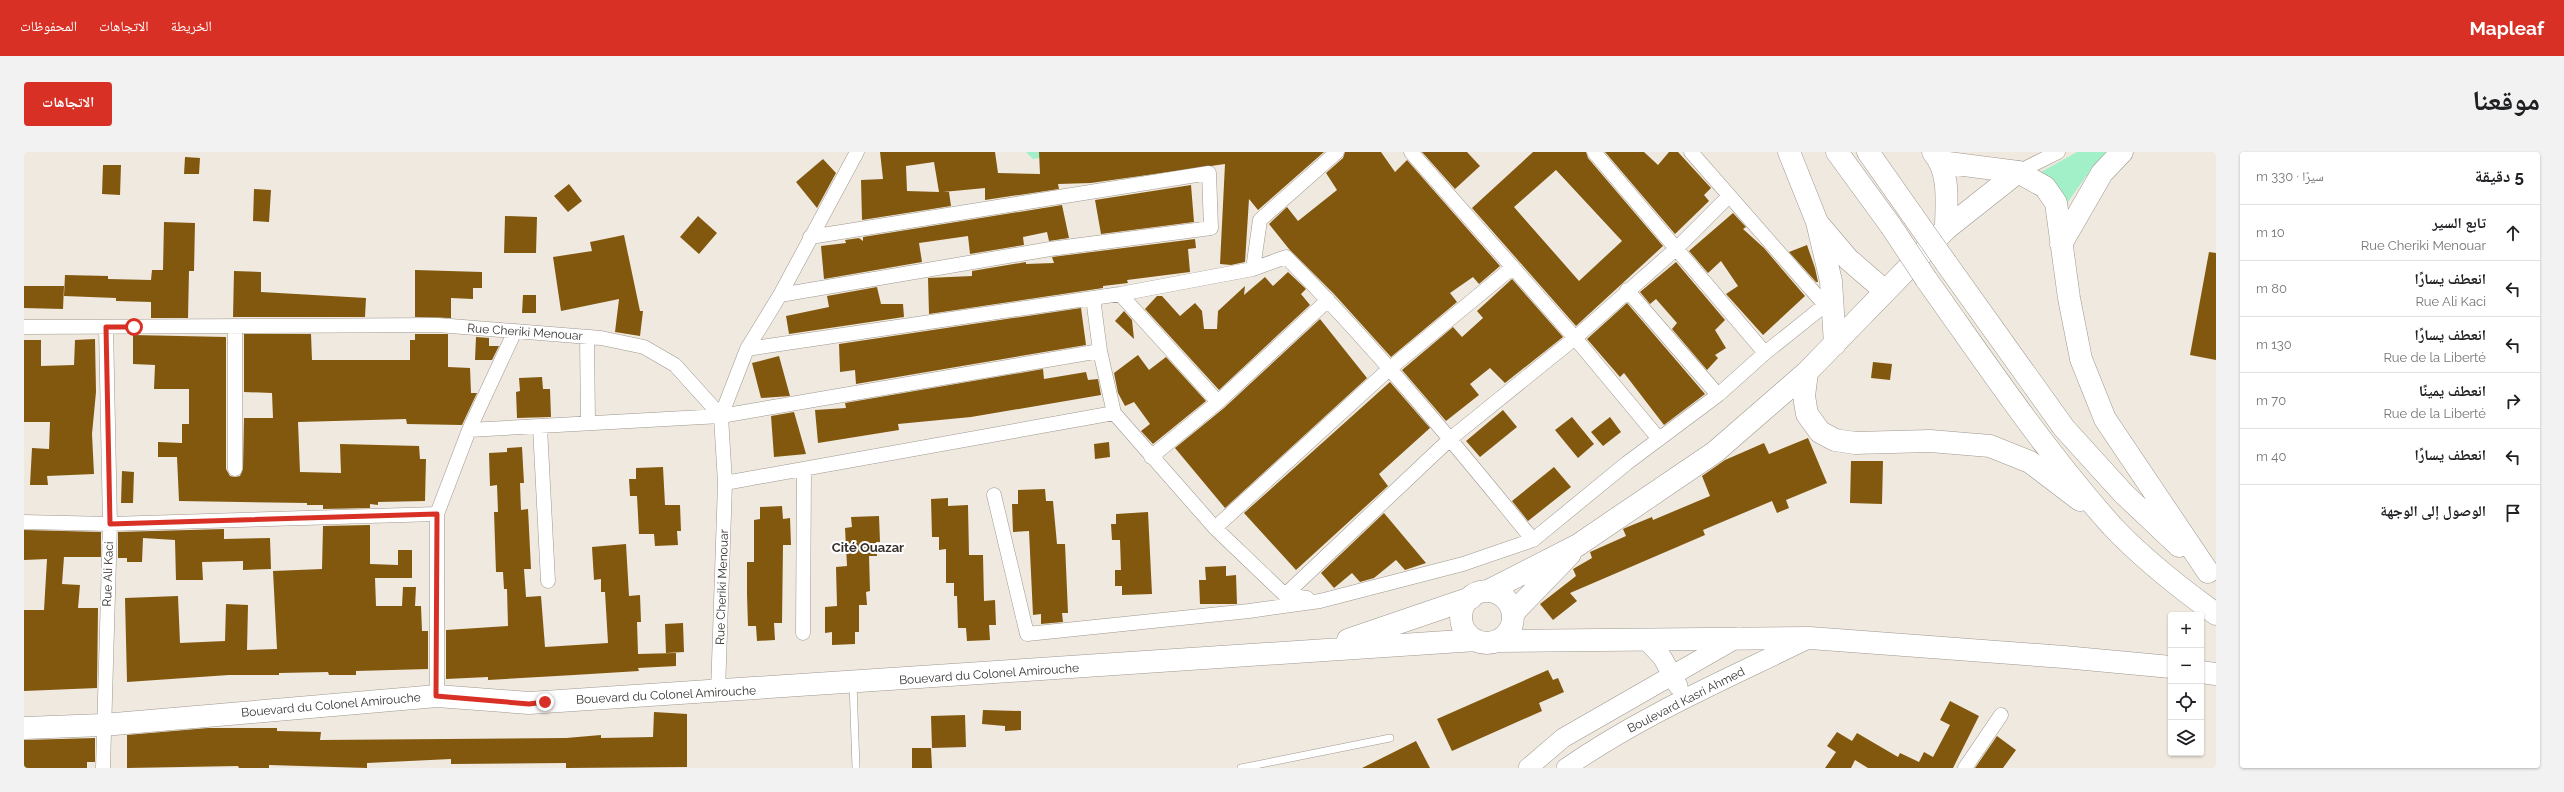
<!DOCTYPE html>
<html lang="ar">
<head>
<meta charset="utf-8">
<style>
  :root { --surface:#fff; --page:#f2f2f2; --text:#202124; --muted:#757577; --line:#e0e0e0; --accent:#d93025 }
  body { margin:0; font-family:Raleway,"Noto Naskh Arabic",sans-serif; background:var(--page); color:var(--text); direction:rtl }
  .controls { position:absolute; right:12px; bottom:12px; display:grid; overflow:hidden; border-radius:4px; box-shadow:0 1px 3px #0004 }
  .controls button { width:36px; height:36px; display:grid; place-items:center; padding:0; border:0; border-bottom:1px solid var(--line); background:var(--surface); color:var(--text); font:20px sans-serif }
  .stop { position:absolute; width:12px; height:12px; margin:-9px; border:3px solid #d93025; border-radius:50%; background:#fff }
  .stop.end { background:#d93025; border-color:#fff; box-shadow:0 1px 4px #0008 }
  .list { margin:0; padding:0; list-style:none }
  h2 { display:flex; justify-content:space-between; align-items:center; height:52px; margin:0; padding:0 16px; font-size:17px }
  h2 small { font-size:13px; font-weight:400; color:var(--muted) }
  .list li { display:grid; grid-template-columns:26px 1fr auto; gap:12px; align-items:center; box-sizing:border-box; height:56px; padding:0 16px; border-top:1px solid var(--line) }
  .list b { display:block; font-size:15px; white-space:nowrap }
  .list p { margin:0; font-size:13px; white-space:nowrap; color:var(--muted) }
  .list em { font-size:13px; font-style:normal; color:var(--muted) }
  .icon { flex:none; width:22px; height:22px; fill:none; stroke:currentColor; stroke-width:2; stroke-linecap:round; stroke-linejoin:round }
  .map { position:relative; flex:none; width:2192px; height:616px; overflow:hidden; direction:ltr; border-radius:4px }
  header { display:flex; align-items:center; gap:24px; box-sizing:border-box; height:56px; padding:0 20px; background:var(--accent); color:#fff }
  header strong { font-size:19px }
  nav { display:flex; gap:22px; margin-inline-start:auto; font-size:14px }
  .intro { display:flex; align-items:center; justify-content:space-between; box-sizing:border-box; height:96px; padding:0 24px }
  h1 { margin:0; font-size:28px }
  .button { padding:10px 18px; border-radius:4px; background:var(--accent); color:#fff; font-size:14px; font-weight:700 }
  main { display:flex; gap:24px; padding:0 24px }
  aside { flex:1; background:var(--surface); border-radius:4px; box-shadow:0 1px 3px #0004 }
  .map>svg:first-child { display:block }
  .green { fill:#a1f0c8 }
  .building { fill:#82580e; fill-rule:evenodd }
  .lines { fill:none; stroke-linecap:round; stroke-linejoin:round }
  .lane-casing { stroke:#9e978f; stroke-width:8 }
  .street-casing { stroke:#9e978f; stroke-width:15 }
  .secondary-casing { stroke:#9e978f; stroke-width:20 }
  .primary-casing { stroke:#9e978f; stroke-width:23 }
  .highway-casing { stroke:#9e978f; stroke-width:23 }
  .lane { stroke:#fff; stroke-width:7 }
  .street { stroke:#fff; stroke-width:14 }
  .secondary { stroke:#fff; stroke-width:19 }
  .primary { stroke:#fff; stroke-width:22 }
  .highway { stroke:#fff; stroke-width:22 }
  .highway-bridge-casing { stroke:#9e978f; stroke-width:23; stroke-linecap:butt }
  .highway-bridge { stroke:#fff; stroke-width:22 }
  .route { stroke:#d93025; stroke-width:5 }
  .labels { text-anchor:middle; stroke-width:4; stroke-linejoin:round; paint-order:stroke }
  .street-label { font-size:12px; fill:#363330; stroke:#fff }
  .neighbourhood-label { font-size:13px; font-weight:bold; fill:#363029; stroke:#fff }
</style>
</head>
<body>
<header>
<strong>Mapleaf</strong>
<nav><a>الخريطة</a><a>الاتجاهات</a><a>المحفوظات</a></nav>
</header>
<div class="intro"><h1>موقعنا</h1><a class="button">الاتجاهات</a></div>
<main>
<aside>
<h2>5 دقيقة<small>سيرًا · 330 m</small></h2>
<ul class="list">
<li><svg class="icon" aria-label="ahead" viewBox="0 0 24 24"><path d="M12 20V5M6 11l6-6 6 6"/></svg><div><b>تابع السير</b><p>Rue Cheriki Menouar</p></div><em>10 m</em></li>
<li><svg class="icon" aria-label="left" viewBox="0 0 24 24"><path d="M17 20v-9H6M10 6l-5 5 5 5"/></svg><div><b>انعطف يسارًا</b><p>Rue Ali Kaci</p></div><em>80 m</em></li>
<li><svg class="icon" aria-label="left" viewBox="0 0 24 24"><path d="M17 20v-9H6M10 6l-5 5 5 5"/></svg><div><b>انعطف يسارًا</b><p>Rue de la Liberté</p></div><em>130 m</em></li>
<li><svg class="icon" aria-label="right" viewBox="0 0 24 24"><path d="M7 20v-9h11M14 6l5 5-5 5"/></svg><div><b>انعطف يمينًا</b><p>Rue de la Liberté</p></div><em>70 m</em></li>
<li><svg class="icon" aria-label="left" viewBox="0 0 24 24"><path d="M17 20v-9H6M10 6l-5 5 5 5"/></svg><div><b>انعطف يسارًا</b></div><em>40 m</em></li>
<li><svg class="icon" aria-label="arrive" viewBox="0 0 24 24"><path d="M6 21V4h12l-3 4 3 4H6"/></svg><div><b>الوصول إلى الوجهة</b></div></li>
</ul>
</aside>
<div class="map">
<svg width="2192" height="616" viewBox="0 0 2192 616">
  <rect width="100%" height="100%" fill="#f0e9df"/>
  <!-- green -->
  <path class="green" d="M1002,0H1050L1009,7Z
    M2053,0H2085L2068,16L2041,54L2032,35L2017,20Z"/>
  <!-- building -->
  <path class="building" d="M856,0H971L974,21L1016,22L1015,0H1300L1234,58L1225,47L1221,110L1207,113L1196,112L1201,12L1067,31L1034,32L1035,37L961,48V36L919,40H925L927,54L838,68L837,28L859,27ZM910,10L915,40L883,39L882,14Z
    M1321,0H1357L1371,20L1383,8L1476,114L1455,132L1449,125L1426,141L1433,150L1367,205L1310,142L1265,97L1245,72L1263,55L1274,69L1313,38L1302,21L1319,6Z
    M1398,0H1443L1456,14L1431,37Z
    M1509,0H1562L1564,6L1639,94L1552,174L1448,56ZM1532,18L1598,89L1555,129L1490,55Z
    M1581,0H1620L1634,13L1645,0H1654L1687,36L1680,43L1685,49L1651,82Z
    M161,5L176,6L175,22H160Z
    M799,7L812,21L793,56L772,30Z
    M79,13H97L96,43L78,42Z
    M545,32L558,49L544,60L530,44Z
    M1167,33L1170,70L1077,82L1071,48Z
    M230,37L247,38L245,70L229,69Z
    M1038,53L1045,86L1025,89L1023,80L999,85L1000,93L946,102L944,84L895,91L898,110L800,127L797,94L822,91L821,88L835,86L839,89V85Z
    M1709,61L1722,75L1719,77L1740,96L1781,144L1739,183L1702,142L1714,134L1697,109L1684,121L1665,99Z
    M481,64L513,65L512,101H480Z
    M674,64L693,81L675,102L656,85Z
    M140,70L171,71L170,119H165L164,166H127V150L92,149V146L40,144L41,123L84,124V127L127,128L128,118H139Z
    M600,83L616,159H619L616,184L591,180L595,147L537,159L529,105L568,99L566,90Z
    M1171,87L1172,96L1164,97L1166,120L1103,128L1104,131L1079,134V136L905,162L904,126L948,124V119L1002,110V112L1030,111L1028,105Z
    M1783,93L1791,116L1794,130H1792L1765,100Z
    M2185,100L2192,101V208L2166,203Z
    M1652,110L1701,168L1691,178L1702,196L1691,203L1694,206L1683,218L1648,177L1653,171L1632,147L1626,152L1616,140Z
    M391,118L458,120V136H449V147L427,146V166L391,165Z
    M210,119L237,120V140L342,146L341,165H209Z
    M1264,120L1282,137L1277,142L1286,153L1195,238L1121,157L1133,144H1138L1156,164L1171,151L1178,159L1180,177H1193L1194,159L1221,134L1220,143L1241,125L1249,134Z
    M1488,127L1539,185L1481,231L1466,216L1446,232L1455,243L1422,269L1378,218L1429,175L1438,185L1459,166L1453,159Z
    M0,134H40L39,157L0,156Z
    M853,135L857,152H879L880,165L765,182L762,164L805,155L803,144Z
    M499,143H512V161H498Z
    M1603,151L1681,242L1640,273L1600,221L1596,225L1563,187Z
    M1057,156L1062,193L832,232L831,218L816,220L815,192Z
    M1100,159L1108,168L1110,187L1091,169Z
    M1296,167L1343,226L1201,356L1151,296L1200,256Z
    M220,182H287L288,208H386V188H391V182H424V215L446,216L447,241H453L438,273L383,272L382,267L274,270L276,320L317,321L316,292L395,294L396,307H402L401,349L354,350V353L346,352V356L299,357V353H283V351L155,349L153,305H134V290L158,291V272H165V237H130L131,213L109,212V183L202,185V317L206,324L211,325L216,324L219,317L220,266H249L248,241L220,240Z
    M452,185L465,186V194H475L468,208H451Z
    M71,187L72,240L68,282L70,322L23,324L24,333H6L8,296L25,297L26,270H0V188H17V214L50,213L51,188Z
    M1114,203L1125,218L1142,205L1182,249L1129,292L1117,279L1126,272L1110,250L1101,254L1094,241L1090,221Z
    M755,204L766,244L737,246L728,211Z
    M1849,210L1868,212L1866,228L1847,226Z
    M1019,217L1020,227L1062,220L1064,228L1074,227L1077,243L947,265L874,272L875,278L794,291L791,258L822,256L821,251Z
    M518,225L519,237H526L527,265L493,266L492,240L496,239L495,226Z
    M1366,230L1406,276L1355,322L1364,334L1272,418L1220,361Z
    M1479,258L1493,275L1456,305L1442,289Z
    M770,260L782,302L750,305L747,264Z
    M1548,265L1570,292L1554,306L1531,278Z
    M1586,265L1597,280L1579,294L1567,280Z
    M1784,286L1803,331L1762,348L1765,356L1753,361L1748,349L1679,378L1681,383L1546,441L1553,449L1529,468L1516,452L1552,424L1549,417L1568,406L1566,400L1602,384L1599,377L1601,376L1628,365L1629,368L1686,344L1678,324L1701,308L1740,291L1745,302Z
    M1085,290L1086,305L1071,307L1070,292Z
    M498,295L500,331H496L497,358L504,357L507,417H500L502,445L517,444L521,495L584,491L581,440H577V427L570,428L568,395L602,392L605,444L616,443L617,470H613L614,502L652,501V514L614,516L615,519L550,523L464,528V525L422,527V478L484,474L483,437H480L479,420H472L470,360H474L473,333L466,334L465,301L483,300V296Z
    M1827,309H1859L1858,352L1826,351Z
    M639,315L641,353H656L657,379H653L654,393L631,394L630,382H615L613,344H606L605,327H612V316Z
    M1530,315L1547,335L1504,369L1488,349Z
    M98,319L110,320L109,351H97Z
    M1021,337L1022,349H1029L1033,392H1041L1044,461H1038L1039,470L1017,472V462L1009,463L1005,379L989,380L988,352H994V338Z
    M924,346V354L944,353L945,403H959L960,449L971,448L972,473H965L966,488L943,489L942,476H934L933,444H930V431H922V397L915,398V385H908L907,347Z
    M758,354L759,367L766,366L767,393H759L758,471H750L751,488L733,489L732,474H724L723,443V410H730V368L736,367V355Z
    M1124,360L1128,442L1098,443V434H1091V418H1097L1096,388H1088L1087,372H1092V362Z
    M1360,361L1402,411L1381,418L1372,408L1350,426L1336,430L1328,421L1310,436L1297,421Z
    M855,364L856,390H852L853,404H845L846,439L842,440L843,453H835V480H831V492L808,493V480L801,481V455L813,454L812,415L823,414L821,376L828,375L827,365Z
    M346,373V412L374,413V398H388V426H351L352,454H378L379,435H392L391,454H397L398,479H404V517L332,519V523H305L304,520L255,521V523H205L103,530L101,446L154,444L156,491L201,489L202,452L224,453L223,498L253,497L249,419L298,417L299,374Z
    M200,377V387L246,386L247,417L219,418V409L178,410L179,428H152L151,388L119,386L118,410H103V406H94V380Z
    M0,378L77,380V405H40L38,432L56,433L54,456H74L73,536L0,539V458H20L23,407L0,408Z
    M1202,414V424L1212,423L1213,452H1176L1175,428H1182L1181,415Z
    M659,471L660,500L642,501L641,472Z
    M1524,518L1529,528L1534,526L1540,540L1515,551L1518,559L1428,599L1413,567Z
    M1926,549L1955,564L1929,616H1844L1831,608L1827,616H1801L1812,600L1803,594L1813,580L1828,589L1833,581L1874,605L1876,601L1895,610L1900,600L1909,605L1926,573L1916,568Z
    M959,558L997,559V578L981,579V574L958,572Z
    M630,560L663,562V615L542,616V611L427,612V607L343,611V616L245,613V616H215L214,614L103,616V583L184,576H253V579L297,580L296,588L542,586L577,583V586L629,585Z
    M941,563L942,595L908,596L907,564Z
    M1973,584L1992,598L1979,616H1951Z
    M71,586V610H63V616H0V588Z
    M1392,589L1406,616H1338Z
    M888,596H907L908,616H888Z"/>
  <g class="lines">
    <defs>
      <path id="lane" d="M829,531L832,616
        M1217,616L1366,586"/>
      <path id="street" d="M1387,0L1551,186L1635,287
        M1570,0L1741,201
        M1994,20L2034,0
        M1229,117L1236,68L1313,0
        M1603,138L1694,243
        M1096,142L1194,250
        M756,143L1026,97L1187,76L1185,21L786,85
        M1069,146L1076,199L1090,261
        M0,175L414,173L577,186L620,195L651,213L697,264L701,331L694,540
        M563,185L564,271
        M723,197L1096,142L1229,117L1262,105C1350,194 1430,291 1509,388
        M697,264L723,197L756,143L833,0
        M516,275L524,429
        M445,278L697,264L1076,199
        M1127,305L1194,250L1304,148
        M211,317V174
        M701,331L1090,261L1191,376L1261,443L1283,446
        M970,343L1003,482L1225,459L1296,449L1439,412L1509,388L1603,311L1694,243L1741,201L1801,153L1667,0
        M413,362L445,278L491,179
        M0,370L86,372L413,362V544
        M1191,376L1364,218L1489,115
        M1261,443L1426,287L1551,186L1653,96L1705,44
        M779,481L780,318
        M79,616L86,372L82,175
        M1941,616L1977,563"/>
      <path id="secondary" d="M1622,488L1638,505L1654,534
        M1504,616L1539,586L1715,485
        M1542,616C1618,563 1703,527 1786,486"/>
      <path id="primary" d="M1464,439L1554,393L1691,300L1783,220L1922,77L1994,20
        M1437 465a26 26 0 1 1 52 0a26 26 0 1 1-52 0Z
        M1489,461L1546,402
        M1324,488L1447,446
        M1472,489L1786,486L2040,505L2147,515
        M2177,520L2192,522
        M0,576L79,573L413,544L505,551L1452,488"/>
      <path id="highway" d="M1765,0L1793,70L1807,129L1811,192
        M1813,0L1867,74
        M1844,0L1889,64
        M1909,0C1927,21 1922,52 1922,77
        M1917,10L1994,20L2021,35L2032,51L2045,146L2057,207L2081,267L2184,420
        M1796,74L1824,107L1861,139
        M2037,92L2078,21L2098,0
        M1922,111L2040,276L2099,341L2155,394
        M1902,127C1962,211 2019,297 2088,374C2119,407 2156,436 2192,462
        M1783,220L1780,244L1783,262L1796,280L1811,288L1831,291L1906,289L1966,294L2006,310L2056,348"/>
    </defs>
    <!-- lane casing -->
    <use href="#lane" class="lane-casing"/>
    <!-- street casing -->
    <use href="#street" class="street-casing"/>
    <!-- secondary casing -->
    <use href="#secondary" class="secondary-casing"/>
    <!-- primary casing -->
    <use href="#primary" class="primary-casing"/>
    <!-- highway casing -->
    <use href="#highway" class="highway-casing"/>
    <!-- lane -->
    <use href="#lane" class="lane"/>
    <!-- street -->
    <use href="#street" class="street"/>
    <!-- secondary -->
    <use href="#secondary" class="secondary"/>
    <!-- primary -->
    <use href="#primary" class="primary"/>
    <!-- highway -->
    <use href="#highway" class="highway"/>
    <defs>
      <path id="highway-bridge" d="M1889,64L1922,111
        M1867,74L1902,127"/>
    </defs>
    <!-- highway-bridge casing -->
    <use href="#highway-bridge" class="highway-bridge-casing"/>
    <!-- highway-bridge -->
    <use href="#highway-bridge" class="highway-bridge"/>
  </g>
  <g class="lines">
    <!-- route -->
    <path class="route" d="M110,175H82L86,372L413,362L412,544L505,552L521,550"/>
  </g>
  <g class="labels">
    <!-- street labels -->
    <g class="street-label">
      <text transform="translate(501 180) rotate(4)" y="4">Rue Cheriki Menouar</text>
      <text transform="translate(84 422) rotate(-88)" y="4">Rue Ali Kaci</text>
      <text transform="translate(698 435) rotate(-88)" y="4">Rue Cheriki Menouar</text>
      <text transform="translate(965 522) rotate(-4)" y="4">Bouevard du Colonel Amirouche</text>
      <text transform="translate(642 543) rotate(-3)" y="4">Bouevard du Colonel Amirouche</text>
      <text transform="translate(1662 548) rotate(-27)" y="4">Boulevard Kasri Ahmed</text>
      <text transform="translate(307 553) rotate(-5)" y="4">Bouevard du Colonel Amirouche</text>
    </g>
    <!-- neighbourhood labels -->
    <g class="neighbourhood-label">
      <text x="844" y="400">Cité Ouazar</text>
    </g>
  </g>
</svg>
<div class="controls">
<button>+</button>
<button>−</button>
<button><svg class="icon" aria-label="locate" viewBox="0 0 24 24"><circle cx="12" cy="12" r="6"/><path d="M12 2v4M12 18v4M2 12h4M18 12h4"/></svg></button>
<button><svg class="icon" aria-label="layers" viewBox="0 0 24 24"><path d="M12 4l9 5-9 5-9-5zM3 14l9 5 9-5"/></svg></button>
</div>
<div class="stop" style="left:110px;top:175px"></div>
<div class="stop end" style="left:521px;top:550px"></div>
</div>
</main>
</body>
</html>
